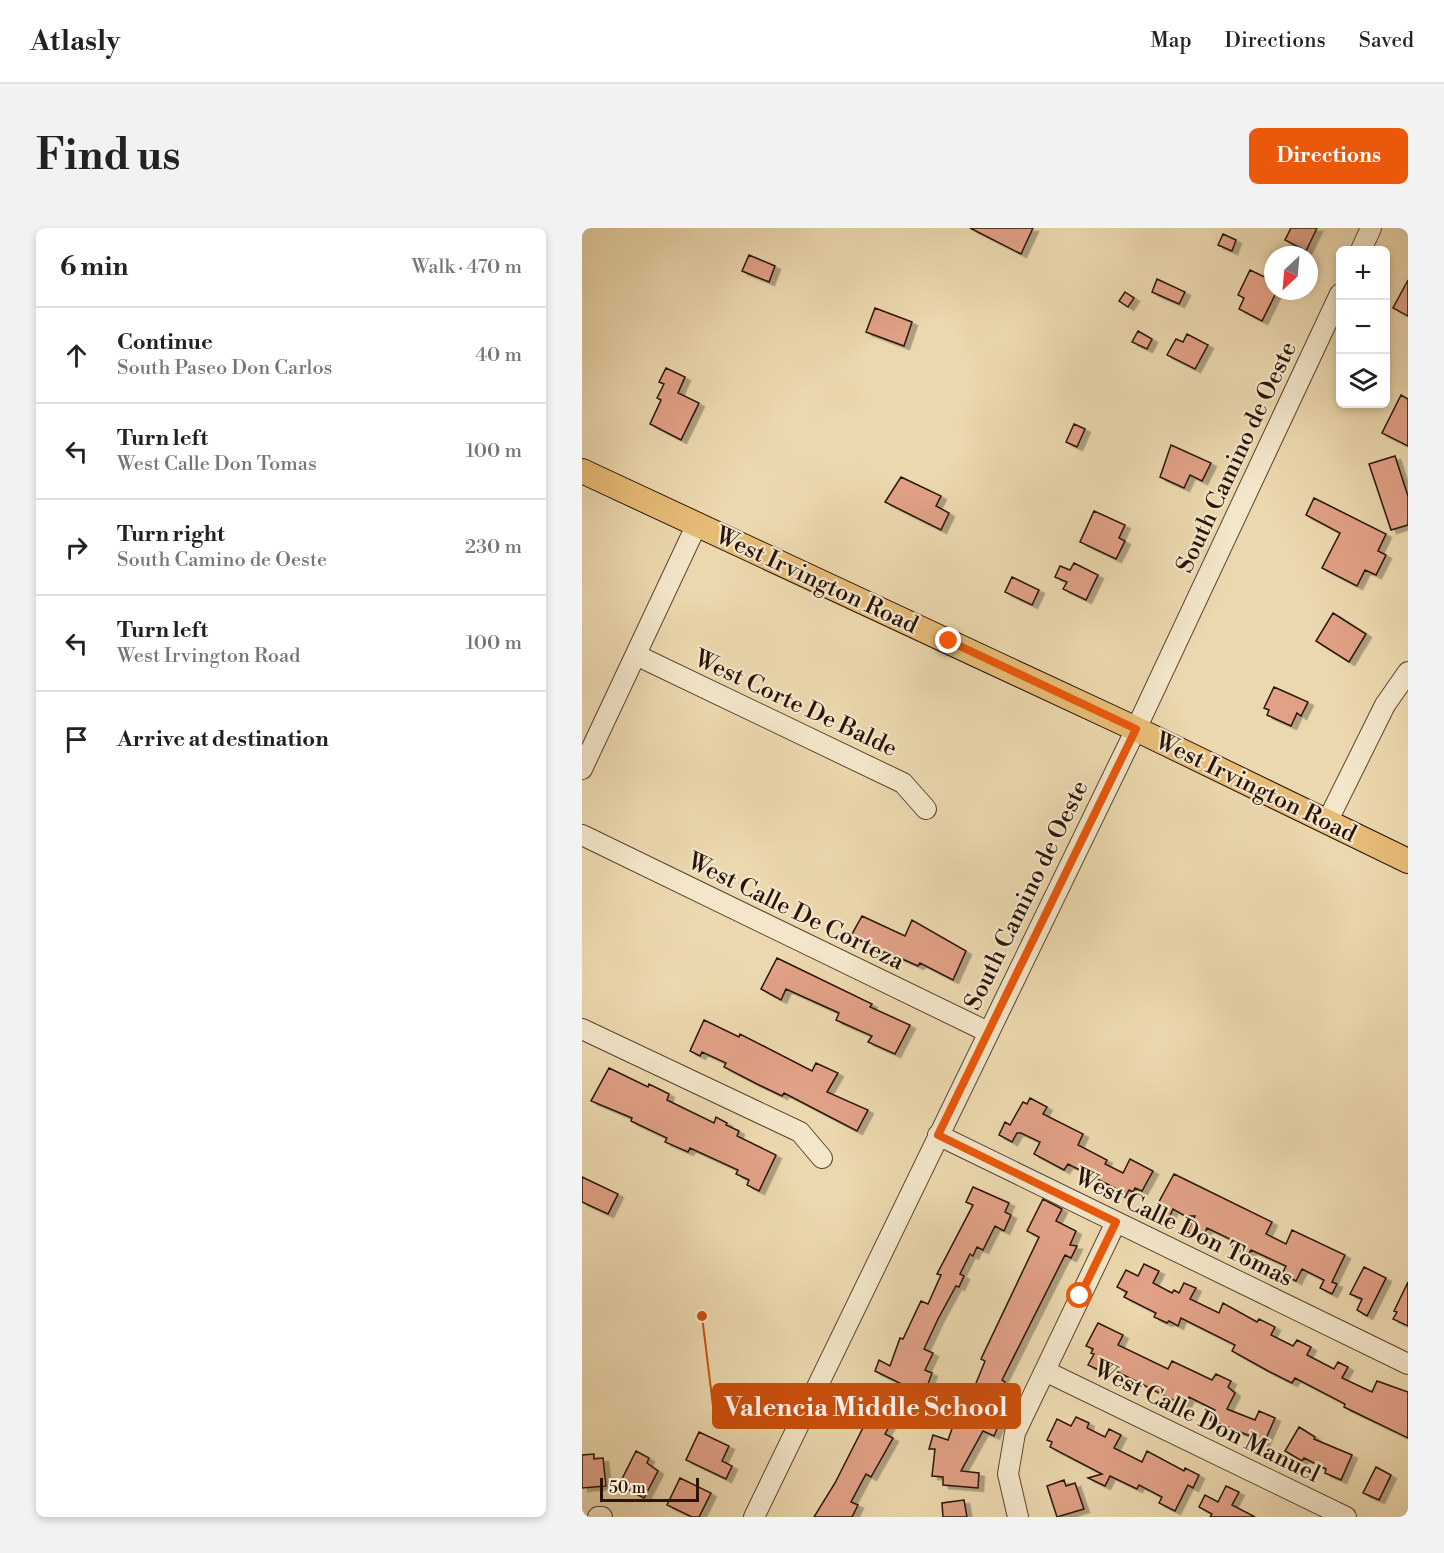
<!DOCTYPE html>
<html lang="en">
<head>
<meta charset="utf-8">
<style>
  :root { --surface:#fff; --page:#f2f2f2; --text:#222; --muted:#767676; --line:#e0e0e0; --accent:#ea580c }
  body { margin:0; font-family:"Libre Bodoni",serif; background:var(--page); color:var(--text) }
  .controls { position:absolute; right:18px; top:18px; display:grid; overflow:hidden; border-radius:9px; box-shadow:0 3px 9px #0003 }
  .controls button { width:54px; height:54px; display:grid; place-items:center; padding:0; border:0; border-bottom:2px solid var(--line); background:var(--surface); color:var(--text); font:30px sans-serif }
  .compass { position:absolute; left:682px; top:18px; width:54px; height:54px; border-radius:50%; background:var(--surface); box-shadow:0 3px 9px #0003; rotate:206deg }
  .scale { position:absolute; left:18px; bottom:15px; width:99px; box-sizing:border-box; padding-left:6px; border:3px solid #2a1409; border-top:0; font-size:16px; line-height:21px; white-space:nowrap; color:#2a1409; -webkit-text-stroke:4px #f3e6ca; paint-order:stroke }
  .stop { position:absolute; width:18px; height:18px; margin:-14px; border:4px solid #ea580c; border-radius:50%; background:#fff }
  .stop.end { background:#ea580c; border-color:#fff; box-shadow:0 2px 6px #0008 }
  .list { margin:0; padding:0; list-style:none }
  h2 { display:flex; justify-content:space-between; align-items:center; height:78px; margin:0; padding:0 24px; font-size:26px }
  h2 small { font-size:20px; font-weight:400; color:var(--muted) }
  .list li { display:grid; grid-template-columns:39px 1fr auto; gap:18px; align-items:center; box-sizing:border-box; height:96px; padding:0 24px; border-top:2px solid var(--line) }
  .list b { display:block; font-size:22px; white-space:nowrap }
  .list p { margin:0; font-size:20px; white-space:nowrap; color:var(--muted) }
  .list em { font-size:20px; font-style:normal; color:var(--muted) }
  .icon { flex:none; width:33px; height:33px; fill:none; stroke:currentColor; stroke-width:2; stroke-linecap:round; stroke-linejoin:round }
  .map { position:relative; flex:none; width:826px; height:1289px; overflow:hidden; border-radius:9px }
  header { display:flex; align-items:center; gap:36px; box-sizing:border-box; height:84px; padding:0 30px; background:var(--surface); border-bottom:2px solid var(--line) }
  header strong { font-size:28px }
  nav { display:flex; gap:33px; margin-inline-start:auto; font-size:21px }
  .intro { display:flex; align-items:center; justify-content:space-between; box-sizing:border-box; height:144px; padding:0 36px }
  h1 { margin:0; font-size:42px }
  .button { padding:15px 27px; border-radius:9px; background:var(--accent); color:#fff; font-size:21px; font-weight:700 }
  main { display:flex; gap:36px; padding:0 36px }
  aside { flex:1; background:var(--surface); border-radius:9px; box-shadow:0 3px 9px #0003 }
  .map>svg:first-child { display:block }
  .building { fill:#e1a186; stroke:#2a1409; stroke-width:1.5; filter:url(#shadow) }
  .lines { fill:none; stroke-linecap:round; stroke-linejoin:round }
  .minor-casing { stroke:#5a4532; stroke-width:22 }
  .major-casing { stroke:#2a1409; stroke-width:26 }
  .minor { stroke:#f3e6ca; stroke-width:20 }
  .major { stroke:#e6bc77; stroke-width:24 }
  .route { stroke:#ea580c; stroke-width:8 }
  .labels { text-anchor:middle; stroke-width:4.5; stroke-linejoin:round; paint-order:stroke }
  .street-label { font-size:24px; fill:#2a1409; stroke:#f3e6ca }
  .leader { fill:none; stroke:#cc4f0c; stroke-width:2 }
  .callout-dot { fill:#cc4f0c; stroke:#f3e6ca; stroke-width:2 }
  .callout { fill:#cc4f0c; stroke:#cc4f0c; stroke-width:2 }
  .callout-label { font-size:26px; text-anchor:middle; font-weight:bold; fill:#fff }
</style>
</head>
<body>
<header>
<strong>Atlasly</strong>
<nav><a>Map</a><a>Directions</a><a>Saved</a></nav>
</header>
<div class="intro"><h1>Find us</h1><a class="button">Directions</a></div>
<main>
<aside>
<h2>6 min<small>Walk · 470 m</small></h2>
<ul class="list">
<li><svg class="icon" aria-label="ahead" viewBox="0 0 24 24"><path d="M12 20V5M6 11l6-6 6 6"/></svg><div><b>Continue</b><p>South Paseo Don Carlos</p></div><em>40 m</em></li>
<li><svg class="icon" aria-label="left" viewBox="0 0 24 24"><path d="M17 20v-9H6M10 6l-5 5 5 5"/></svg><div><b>Turn left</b><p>West Calle Don Tomas</p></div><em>100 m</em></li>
<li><svg class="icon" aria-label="right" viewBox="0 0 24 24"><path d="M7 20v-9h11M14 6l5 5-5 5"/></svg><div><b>Turn right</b><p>South Camino de Oeste</p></div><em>230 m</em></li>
<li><svg class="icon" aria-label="left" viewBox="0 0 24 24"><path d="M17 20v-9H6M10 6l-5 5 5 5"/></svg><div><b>Turn left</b><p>West Irvington Road</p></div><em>100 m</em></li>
<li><svg class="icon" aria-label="arrive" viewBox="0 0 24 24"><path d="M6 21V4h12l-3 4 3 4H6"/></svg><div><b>Arrive at destination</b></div></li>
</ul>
</aside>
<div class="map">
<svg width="826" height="1289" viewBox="0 0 826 1289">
  <defs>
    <filter id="shadow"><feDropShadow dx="5.5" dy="3.5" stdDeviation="0" flood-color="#0004"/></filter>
  </defs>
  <rect width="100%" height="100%" fill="#ecd8ae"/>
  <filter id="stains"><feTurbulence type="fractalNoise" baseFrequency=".00333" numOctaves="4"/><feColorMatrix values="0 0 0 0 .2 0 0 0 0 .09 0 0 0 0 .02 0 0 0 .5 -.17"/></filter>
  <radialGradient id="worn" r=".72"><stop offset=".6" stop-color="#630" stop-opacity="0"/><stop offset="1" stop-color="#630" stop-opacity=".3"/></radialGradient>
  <!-- building -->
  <path class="building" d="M388,0H451L439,26Z
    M709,0H735L724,23L703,12Z
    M641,6L654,12L650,23L636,17Z
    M167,27L193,38L187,54L160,43Z
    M668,42L691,53V63H695L680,93L657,81L662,70L656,67Z
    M575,51L603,64L597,76L570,64Z
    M826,52V88L811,80Z
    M543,64L552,70L546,79L537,73Z
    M293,80L330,94L322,118L284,104Z
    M556,103L570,111L565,121L550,114Z
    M605,106L626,117L613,141L585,127L594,111L601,114Z
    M84,140L103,149L96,165L117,175L99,212L68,196L79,172L75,170L82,156L77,154Z
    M819,167L826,171V218L800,205Z
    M492,196L503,201L495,219L484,214Z
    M589,217L629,235L620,253L608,247L602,260L578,249Z
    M813,228L826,268V297L809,302L787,236Z
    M319,249L359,268L354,278L367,285L359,302L303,274Z
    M732,270L804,306L796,323L804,327L794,347L783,342L775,358L740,340L758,305L724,287Z
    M512,283L543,297L537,310L543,313L534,331L498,314Z
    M492,335L516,347L504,372L481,361L485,354L473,349L478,338L488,342Z
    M430,349L457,362L450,377L423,364Z
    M751,385L784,406L767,434L734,413Z
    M692,459L726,474L719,488L715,485L709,498L685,487L687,482L682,480Z
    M280,688L323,708L330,692L384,723L371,752L338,735L336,738L269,708Z
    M195,730L290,776L288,779L328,797L313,826L286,814L290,808L254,792L257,785L204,761L199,772L179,761Z
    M122,792L157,809L158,806L230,843L234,835L256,845L245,864L286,882L275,903L202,865L200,868L175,856L142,839L144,835L120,824L118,828L108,823Z
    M27,840L66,859L67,856L87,866L85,872L132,895L134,889L145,895L144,897L157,903L155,908L194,927L177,963L165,957L167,952L154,946L156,942L108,920L106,924L83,914L85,910L49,893L50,890L9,873Z
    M448,870L465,879L461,886L501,906L496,917L525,932L523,936L541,945L548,931L571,943L560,963L553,960L551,964L547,962L543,969L531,963L533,960L486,936L482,942L452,926L458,914L439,905H435L430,914L417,907L423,894L428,897L441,874L445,876Z
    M592,946L690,994L684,1006L704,1016L710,1002L763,1027L750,1054L755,1056L750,1066L738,1060L742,1052L720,1041L714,1053L700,1046L704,1038L669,1022L666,1027L647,1017L650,1012L625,1000L620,1011L605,1004L613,988H603L591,981L587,990L572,983Z
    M0,949L36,966L26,986L0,974Z
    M391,959L427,975L423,984L429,987L422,1003L413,998L401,1022L395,1019L391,1028L388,1026L378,1046L382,1048L377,1059L374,1058L356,1091L342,1121L351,1125L343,1142L350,1145L342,1167L293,1143L297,1132L308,1138L318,1110L321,1111L339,1073L346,1076L359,1047L355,1046L391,977L384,974Z
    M461,971L480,981L474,993L494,1003L488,1017L495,1018L489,1030L483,1027L420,1152L423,1154L404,1188L418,1194L412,1208L401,1203L379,1243L397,1245L396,1260L361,1257V1249L350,1248L353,1221H347L351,1207L366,1212L373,1192L366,1191L370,1175L384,1180L403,1133L399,1131L457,1009L445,1003Z
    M562,1036L577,1043L571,1055L590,1065L592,1062L597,1065L602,1055L614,1060L608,1071L637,1085L641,1075L675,1094L677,1091L693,1099L689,1107L711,1118L715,1112L729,1119L725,1127L752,1141L756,1134L766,1139L760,1150L790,1164L795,1153L826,1164V1210L762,1179L763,1176L713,1150L710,1155L686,1143L650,1123L653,1117L599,1090L596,1098L587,1093L585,1095L572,1089L574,1085L542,1069L545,1064L535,1059L544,1042L556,1048Z
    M782,1039L804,1050L785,1088L775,1082L780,1071L768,1066Z
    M826,1054V1098L811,1091L815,1084L812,1083Z
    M516,1095L541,1107L536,1117L586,1141L590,1133L630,1152L634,1146L649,1153L646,1159L653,1165L645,1181L673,1192L677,1183L693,1190L679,1222L665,1216L668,1208L628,1192L633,1182L607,1169L603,1178L526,1139L523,1145L506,1137L512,1126L509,1125L511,1121L504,1118Z
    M287,1188L309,1195L303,1206L311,1210L289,1249L284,1246L269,1274L276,1277L270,1289H232L253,1255Z
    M494,1189L507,1195L505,1200L523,1209L527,1201L539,1207L532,1220L560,1234L565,1223L602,1243L603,1240L617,1247L611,1260L606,1257L593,1283L577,1275L580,1269L557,1257L555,1261L528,1248L523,1258L506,1250L520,1246L468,1219L470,1214L465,1212L475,1191L489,1198Z
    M717,1199L733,1209L732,1211L770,1227L759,1252L743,1245L744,1241L722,1230L720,1233L703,1223Z
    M117,1204L147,1218L140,1233L150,1238L144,1251L104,1232Z
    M54,1223L67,1230L65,1235L76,1243L62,1270L37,1257Z
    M12,1226V1231L21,1230L24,1258L0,1260V1227Z
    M794,1239L809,1247L797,1272L781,1265Z
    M98,1250L129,1265L117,1289H110L85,1277Z
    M482,1252L484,1258L493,1255L502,1281L475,1289L465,1258Z
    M644,1258L657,1264L650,1277L673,1289H628L630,1286L617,1279L623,1267L636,1274Z
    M382,1272L385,1289H361L360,1275Z"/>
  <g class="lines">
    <defs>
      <path id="minor" d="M779,22L789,0
        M54,427L321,555L344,581
        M0,541L115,296
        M745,594L803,477L826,444
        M0,607L406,804
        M0,801L218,904L240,930
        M356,907L826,1136
        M463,1143L764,1289
        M16,1289H20
        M172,1289L554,501L758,66
        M436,1289L426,1246L433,1205L534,994"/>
      <path id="major" d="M0,243L554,501L826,633"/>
    </defs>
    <!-- minor casing -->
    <use href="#minor" class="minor-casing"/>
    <!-- major casing -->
    <use href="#major" class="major-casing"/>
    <!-- minor -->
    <use href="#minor" class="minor"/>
    <!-- major -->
    <use href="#major" class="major"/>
  </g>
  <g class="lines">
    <!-- route -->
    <path class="route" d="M367,413L554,501L356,907L534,994L498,1068"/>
  </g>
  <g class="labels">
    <!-- street labels -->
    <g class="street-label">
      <text transform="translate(654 229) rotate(-65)" y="8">South Camino de Oeste</text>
      <text transform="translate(235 352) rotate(25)" y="8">West Irvington Road</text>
      <text transform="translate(214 475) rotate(25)" y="8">West Corte De Balde</text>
      <text transform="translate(674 559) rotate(26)" y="8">West Irvington Road</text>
      <text transform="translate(444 667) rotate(-64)" y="8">South Camino de Oeste</text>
      <text transform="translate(214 683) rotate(26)" y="8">West Calle De Corteza</text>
      <text transform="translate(602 999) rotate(26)" y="8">West Calle Don Tomas</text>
      <text transform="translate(625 1193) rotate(26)" y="8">West Calle Don Manuel</text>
    </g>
  </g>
  <!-- callouts -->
  <path class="leader" d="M120 1088L131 1178"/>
  <circle class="callout-dot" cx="120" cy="1088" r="6"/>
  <rect class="callout" x="131" y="1156" width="307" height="44" rx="6"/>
  <g class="callout-label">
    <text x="284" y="1188">Valencia Middle School</text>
  </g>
  <rect width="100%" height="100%" filter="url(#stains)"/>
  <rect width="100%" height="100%" fill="url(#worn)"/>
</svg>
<div class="controls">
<button>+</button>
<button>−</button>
<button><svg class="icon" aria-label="layers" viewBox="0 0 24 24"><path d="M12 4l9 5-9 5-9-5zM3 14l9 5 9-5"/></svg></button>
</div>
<svg class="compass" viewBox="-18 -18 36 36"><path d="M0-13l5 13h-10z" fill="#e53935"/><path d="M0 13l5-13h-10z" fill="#767676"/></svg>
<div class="scale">50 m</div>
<div class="stop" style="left:498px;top:1068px"></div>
<div class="stop end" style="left:367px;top:413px"></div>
</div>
</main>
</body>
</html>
